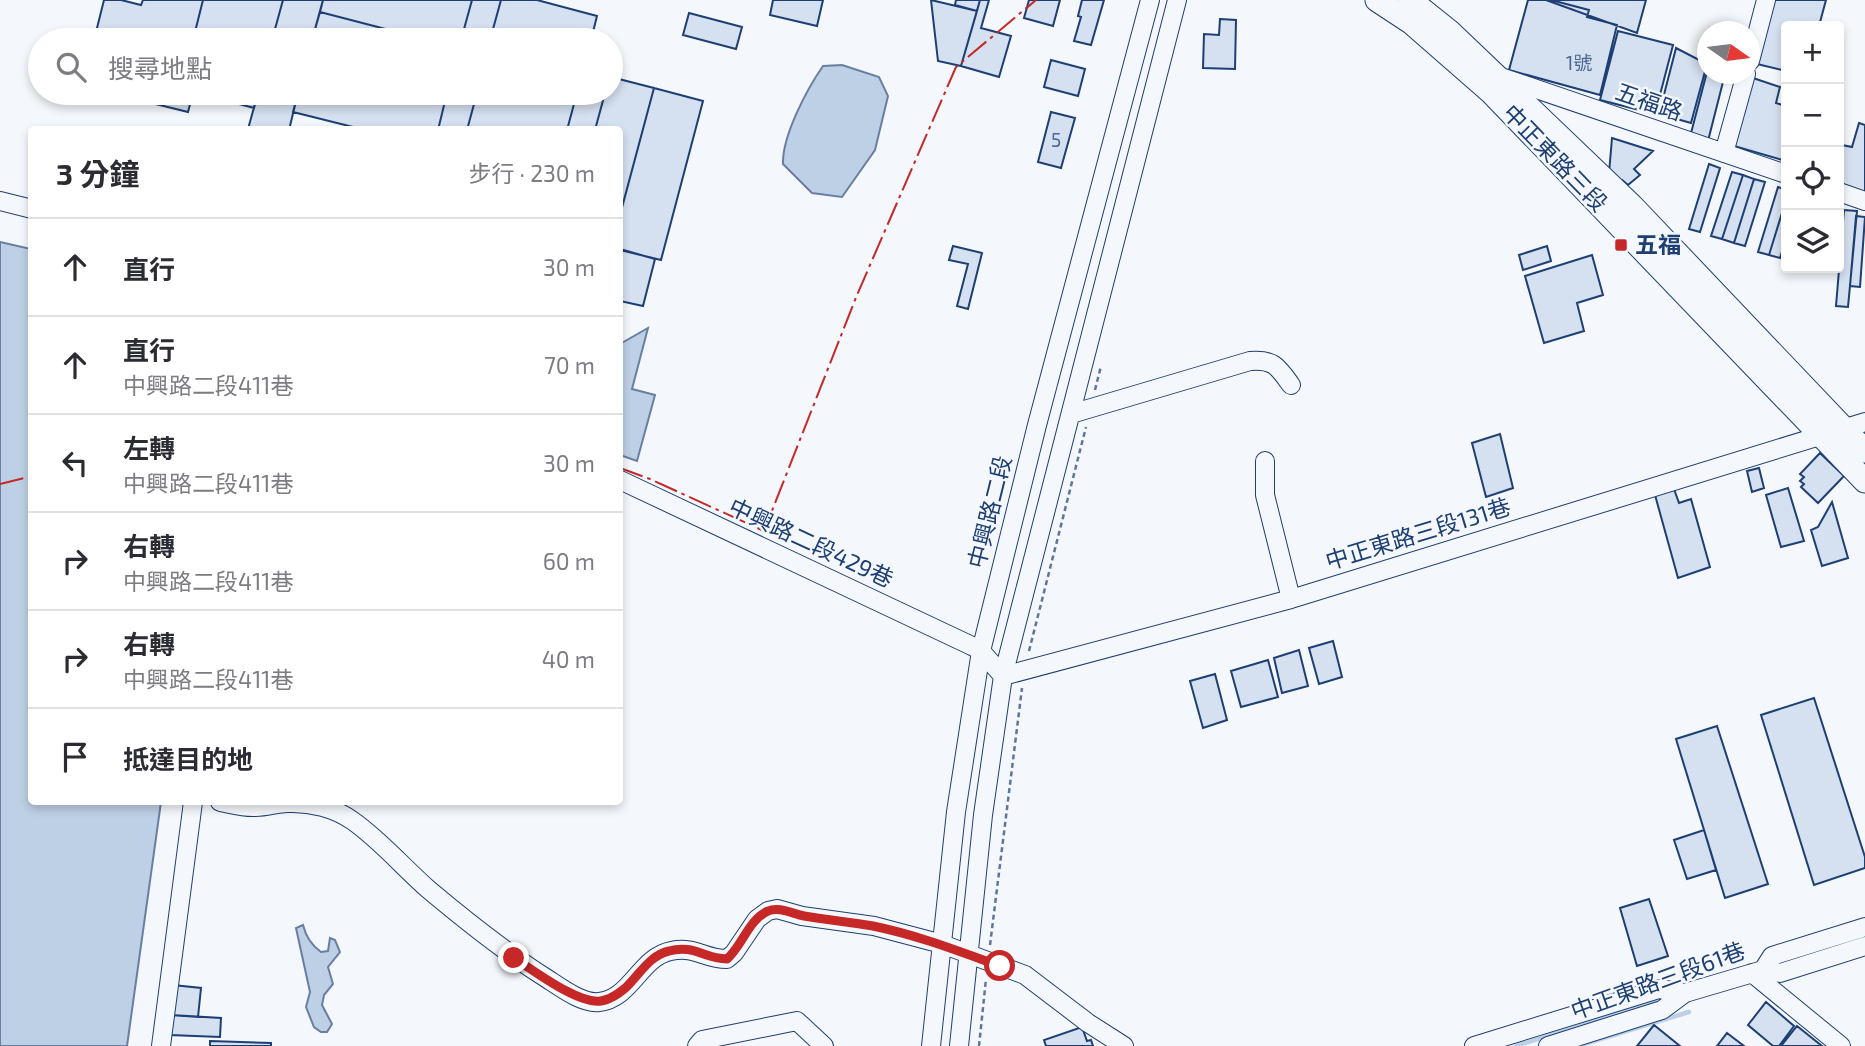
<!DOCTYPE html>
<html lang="zh-TW">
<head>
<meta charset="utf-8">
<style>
  :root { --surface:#fff; --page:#f2f2f3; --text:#2b2b33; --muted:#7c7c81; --line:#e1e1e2 }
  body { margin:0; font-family:"Exo 2","Noto Sans TC",sans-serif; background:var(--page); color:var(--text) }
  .controls { position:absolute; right:21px; top:21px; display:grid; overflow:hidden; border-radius:7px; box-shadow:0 4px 10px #0003 }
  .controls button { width:63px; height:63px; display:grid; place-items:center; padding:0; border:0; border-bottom:2px solid var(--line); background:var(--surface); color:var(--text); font:35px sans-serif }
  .compass { position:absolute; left:1697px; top:21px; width:63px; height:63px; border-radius:50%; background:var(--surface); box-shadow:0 4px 10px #0003; rotate:104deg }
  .stop { position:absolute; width:21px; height:21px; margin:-16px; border:5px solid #c62828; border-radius:50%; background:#fff }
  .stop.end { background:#c62828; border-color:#fff; box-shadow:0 2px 7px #0008 }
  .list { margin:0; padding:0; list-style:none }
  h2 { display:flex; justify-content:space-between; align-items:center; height:91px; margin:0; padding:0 28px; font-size:30px }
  h2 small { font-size:23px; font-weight:400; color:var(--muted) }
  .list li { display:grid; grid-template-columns:46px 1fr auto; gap:21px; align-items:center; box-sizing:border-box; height:98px; padding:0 28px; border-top:2px solid var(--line) }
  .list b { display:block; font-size:26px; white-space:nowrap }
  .list p { margin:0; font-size:23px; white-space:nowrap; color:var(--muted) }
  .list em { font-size:23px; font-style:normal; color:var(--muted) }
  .icon { flex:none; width:38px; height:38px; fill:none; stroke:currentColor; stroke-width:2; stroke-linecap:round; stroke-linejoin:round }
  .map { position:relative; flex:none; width:1865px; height:1046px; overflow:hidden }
  .search { position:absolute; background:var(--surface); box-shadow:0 4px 10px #0003; left:28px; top:28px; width:595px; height:77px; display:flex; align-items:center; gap:18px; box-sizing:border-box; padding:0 24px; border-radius:38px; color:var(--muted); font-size:26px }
  .panel { position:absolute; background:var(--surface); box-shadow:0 4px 10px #0003; left:28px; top:126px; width:595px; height:679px; border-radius:7px }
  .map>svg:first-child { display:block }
  .water { fill:#bed0e5; stroke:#687fa3; stroke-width:2 }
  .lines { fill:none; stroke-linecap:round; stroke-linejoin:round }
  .stream { stroke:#bed0e5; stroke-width:4.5 }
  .building { fill:#d5e0f0; stroke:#1d3f73; stroke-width:2 }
  .minor-casing { stroke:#1d3f73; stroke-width:20 }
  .major-casing { stroke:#1d3f73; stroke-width:25 }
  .path { stroke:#5e769c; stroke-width:2.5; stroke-dasharray:5 3.5; stroke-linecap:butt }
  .minor { stroke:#f4f7fb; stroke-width:18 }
  .major { stroke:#f4f7fb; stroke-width:23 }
  .power { stroke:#c62828; stroke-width:2; stroke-dasharray:24 5 3.5 5; stroke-linecap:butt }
  .route { stroke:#c62828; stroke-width:9 }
  .poi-dot { fill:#c62828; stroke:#f4f7fb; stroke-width:2.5 }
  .labels { text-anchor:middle; stroke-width:5; stroke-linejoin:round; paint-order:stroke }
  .number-label { font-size:19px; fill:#4b6792 }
  .street-label { font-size:23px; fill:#1d3f73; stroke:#f4f7fb }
  .poi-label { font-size:23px; font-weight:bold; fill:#1d3f73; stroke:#f4f7fb; text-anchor:start }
</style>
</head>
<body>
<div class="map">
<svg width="1865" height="1046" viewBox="0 0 1865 1046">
  <rect width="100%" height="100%" fill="#f4f7fb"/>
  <!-- water -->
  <path class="water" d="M842,65L879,77L888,96L875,150L842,197L812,193L783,164C782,136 807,89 823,66Z
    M0,242L31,249L32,802H161L127,1046H0Z
    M648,328L632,389L655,395L637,461L620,455V344Z
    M303,925C306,937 311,945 321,952L328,951L330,938L335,940L340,952L328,967L333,984L324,995L322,1005L332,1024L327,1032H321L314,1027L306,1007L310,992L296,928Z"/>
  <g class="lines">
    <!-- stream -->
    <path class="stream" d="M1516,1046L1656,1002
      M1578,1046L1689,1012"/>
  </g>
  <!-- building -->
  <path class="building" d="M104,0H121L141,5L143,0H203L193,40H94Z
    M203,0H283L272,40H193Z
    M283,0H323L312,40H272Z
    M323,0H472L461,40H428L320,12Z
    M472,0H501L490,40H461Z
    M501,0H537L597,16L591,40H490Z
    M773,0H823L817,26L770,15Z
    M931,0L977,11L961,66L938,61Z
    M956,0H980L977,11L955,5Z
    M980,0H989L981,28L1011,36L999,77L961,66Z
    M1029,0H1060L1053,26L1024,18Z
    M1082,0H1104L1091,45L1074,41L1081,17L1078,16Z
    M1528,0H1551L1589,10L1587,17L1617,25L1600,95L1509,70Z
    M1546,0H1646L1637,33Z
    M1774,0H1826L1819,26H1786V71L1757,64Z
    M320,12L428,40H312Z
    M689,13L742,27L736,49L683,35Z
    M1220,19L1236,20L1235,69L1203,68L1204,34L1219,35Z
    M1618,31L1673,45L1655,114L1600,100Z
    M1676,48L1707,64L1691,123L1659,114Z
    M1051,60L1085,69L1078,96L1044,87Z
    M1708,68V74H1725L1708,141L1690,137Z
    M611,77L654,88L620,215V130H595L605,93H611Z
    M1753,78L1780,87L1776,103L1786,106V161L1734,146Z
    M654,88L703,101L661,260L620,250V215Z
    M128,93H193L188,112L127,97Z
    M198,93H258L254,108Z
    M258,93H298L289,130L248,129Z
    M298,93H447L438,130H365L293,112Z
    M447,93H477L467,130H438Z
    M477,93H577L567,130H467Z
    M577,93H605L595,130H567Z
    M1051,112L1075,118L1061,168L1038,162Z
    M1859,123L1865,125V192L1839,183V155L1842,145L1852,147Z
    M1612,138L1653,151L1634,169L1640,175L1628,185L1622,180L1618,182L1609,173Z
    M1709,164L1720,168L1700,232L1689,229Z
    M1732,172L1743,175L1722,239L1711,236Z
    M1743,175L1754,179L1734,243L1722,239Z
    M1754,179L1765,182L1745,246L1734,243Z
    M1778,187L1786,190V200L1769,255L1758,252Z
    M1786,200V239L1780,258L1769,255Z
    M1839,209L1844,210L1840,255H1839Z
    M1844,210L1857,211L1848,307L1836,306Z
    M1856,216L1865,217L1860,287L1850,286Z
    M953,246L982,253L968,309L957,306L968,264L949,260Z
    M1547,246L1551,261L1523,270L1519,255Z
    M620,249L655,259L643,306L620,301Z
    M1592,255L1603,295L1577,303L1584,331L1544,343L1525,276Z
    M1500,434L1513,488L1486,497L1472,443Z
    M1820,453L1844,476L1818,503L1801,487L1804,484L1800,481L1804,477L1800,474Z
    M1759,468L1764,488L1752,492L1747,471Z
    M1788,488L1804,541L1781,547L1766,495Z
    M1674,489L1679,503L1691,499L1710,567L1678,578L1655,495Z
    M1832,502L1848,558L1822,566L1811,530L1818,527Z
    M1333,641L1342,677L1319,684L1309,648Z
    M1299,650L1308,686L1282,693L1274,658Z
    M1268,660L1278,697L1241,707L1231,671Z
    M1215,674L1227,720L1203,728L1190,681Z
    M1814,698L1865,857V868L1814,885L1761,715Z
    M1717,726L1768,884L1725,898L1676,739Z
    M1704,830L1716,870L1687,879L1674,840Z
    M1649,899L1668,956L1637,966L1620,908Z
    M173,985L201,988L198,1017L171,1015Z
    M1766,1002L1794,1026L1779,1046H1773L1748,1025Z
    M171,1015L221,1018L220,1037L170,1035Z
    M1654,1025L1680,1046H1637Z
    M1797,1026L1822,1046H1781Z
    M1082,1027L1087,1041L1091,1040L1093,1046H1046L1044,1040Z
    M1727,1033L1744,1046H1717Z
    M210,1041L271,1043V1046H210Z"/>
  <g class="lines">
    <defs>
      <path id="minor" d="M1750,61L1766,0
        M1498,76L1786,174
        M1724,153L1746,74
        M1839,192L1865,201
        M0,201L32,209
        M1071,414L1250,361C1274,359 1278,367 1291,385
        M1265,461V495L1291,599
        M620,480L972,646L981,651L1003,676L1291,599L1865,422
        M220,802C231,804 244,808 256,807C267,807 277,803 288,803C310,802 335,808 353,821C380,840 403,867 428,889C466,921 505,952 546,978C560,987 582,1004 599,1002C631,999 640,957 671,951C696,946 704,959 727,959L734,953L757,919L768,911L777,909L802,916L874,926L942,944L1025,975L1088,1023L1124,1046
        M1763,970L1772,956L1865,927
        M1752,973L1841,1046
        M161,1046L193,802
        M697,1046L702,1040L797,1021L824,1046
        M931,1046L956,812L981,651L1037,425L1150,0
        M959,1046L983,815L1003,676L1177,0
        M1474,1046L1659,989L1685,993
        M1548,1046L1662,1010L1685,993L1763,970L1780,973L1865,946"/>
      <path id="major" d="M1377,0L1412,23L1491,92L1865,481
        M1410,0L1450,32L1632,206L1865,451"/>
    </defs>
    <!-- minor casing -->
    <use href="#minor" class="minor-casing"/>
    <!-- major casing -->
    <use href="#major" class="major-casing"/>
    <!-- path -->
    <path class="path" d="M1095,390L1101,366
      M1029,651L1086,427
      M990,945L1022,688
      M979,1046L986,979"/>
    <!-- minor -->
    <use href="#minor" class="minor"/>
    <!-- major -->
    <use href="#major" class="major"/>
    <!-- power -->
    <path class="power" d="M620,468L650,479L764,531L857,295L956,67L1036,0
      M0,484L32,476"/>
  </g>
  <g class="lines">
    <!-- route -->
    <path class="route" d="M514,958C533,970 579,1005 601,1001C612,999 625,990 632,981C643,969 652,955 669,951C694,944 704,959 727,959C742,946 749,919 768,911C779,906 793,914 804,916C827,920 850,922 873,926C917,935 958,951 1000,966"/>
  </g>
  <!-- markers -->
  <rect class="poi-dot" x="1614" y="238" width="14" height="14" rx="3.5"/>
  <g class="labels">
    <!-- number labels -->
    <g class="number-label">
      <text x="1579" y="70">1號</text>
      <text x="1056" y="147">5</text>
    </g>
    <!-- street labels -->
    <g class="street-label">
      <text transform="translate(1649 102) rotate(19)" y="8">五福路</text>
      <text transform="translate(1555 158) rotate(46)" y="8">中正東路三段</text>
      <text transform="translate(990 512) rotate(-76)" y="8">中興路二段</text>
      <text transform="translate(1418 534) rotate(-17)" y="8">中正東路三段131巷</text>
      <text transform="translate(811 543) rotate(25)" y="8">中興路二段429巷</text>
      <text transform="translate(1658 981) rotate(-20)" y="8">中正東路三段61巷</text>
    </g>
    <!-- poi labels -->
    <g class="poi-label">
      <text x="1635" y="253">五福</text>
    </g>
  </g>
</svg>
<div class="controls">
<button>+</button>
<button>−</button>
<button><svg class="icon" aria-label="locate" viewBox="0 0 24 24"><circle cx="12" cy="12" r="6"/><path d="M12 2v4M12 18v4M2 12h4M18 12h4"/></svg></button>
<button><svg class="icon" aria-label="layers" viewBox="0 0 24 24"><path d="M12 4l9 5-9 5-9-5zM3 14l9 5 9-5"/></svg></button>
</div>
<svg class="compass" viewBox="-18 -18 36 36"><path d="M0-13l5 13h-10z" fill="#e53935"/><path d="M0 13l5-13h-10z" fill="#7c7c81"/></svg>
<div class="stop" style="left:1000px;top:966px"></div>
<div class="stop end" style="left:514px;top:958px"></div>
<div class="search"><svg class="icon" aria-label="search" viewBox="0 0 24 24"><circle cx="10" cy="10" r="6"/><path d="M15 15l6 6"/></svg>搜尋地點</div>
<section class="panel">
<h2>3 分鐘<small>步行 · 230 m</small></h2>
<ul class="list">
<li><svg class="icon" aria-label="ahead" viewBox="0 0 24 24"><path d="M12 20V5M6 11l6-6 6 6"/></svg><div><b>直行</b></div><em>30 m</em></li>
<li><svg class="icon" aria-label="ahead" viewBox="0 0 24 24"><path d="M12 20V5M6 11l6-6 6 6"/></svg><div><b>直行</b><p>中興路二段411巷</p></div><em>70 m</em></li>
<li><svg class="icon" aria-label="left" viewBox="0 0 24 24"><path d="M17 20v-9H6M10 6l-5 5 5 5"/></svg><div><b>左轉</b><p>中興路二段411巷</p></div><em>30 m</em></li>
<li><svg class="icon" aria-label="right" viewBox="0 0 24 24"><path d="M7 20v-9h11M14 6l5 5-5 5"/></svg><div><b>右轉</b><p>中興路二段411巷</p></div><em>60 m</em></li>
<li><svg class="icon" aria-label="right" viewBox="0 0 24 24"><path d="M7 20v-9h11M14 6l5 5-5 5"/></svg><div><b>右轉</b><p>中興路二段411巷</p></div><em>40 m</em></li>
<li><svg class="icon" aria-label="arrive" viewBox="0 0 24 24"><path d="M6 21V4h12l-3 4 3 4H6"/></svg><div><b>抵達目的地</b></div></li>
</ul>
</section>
</div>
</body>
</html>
